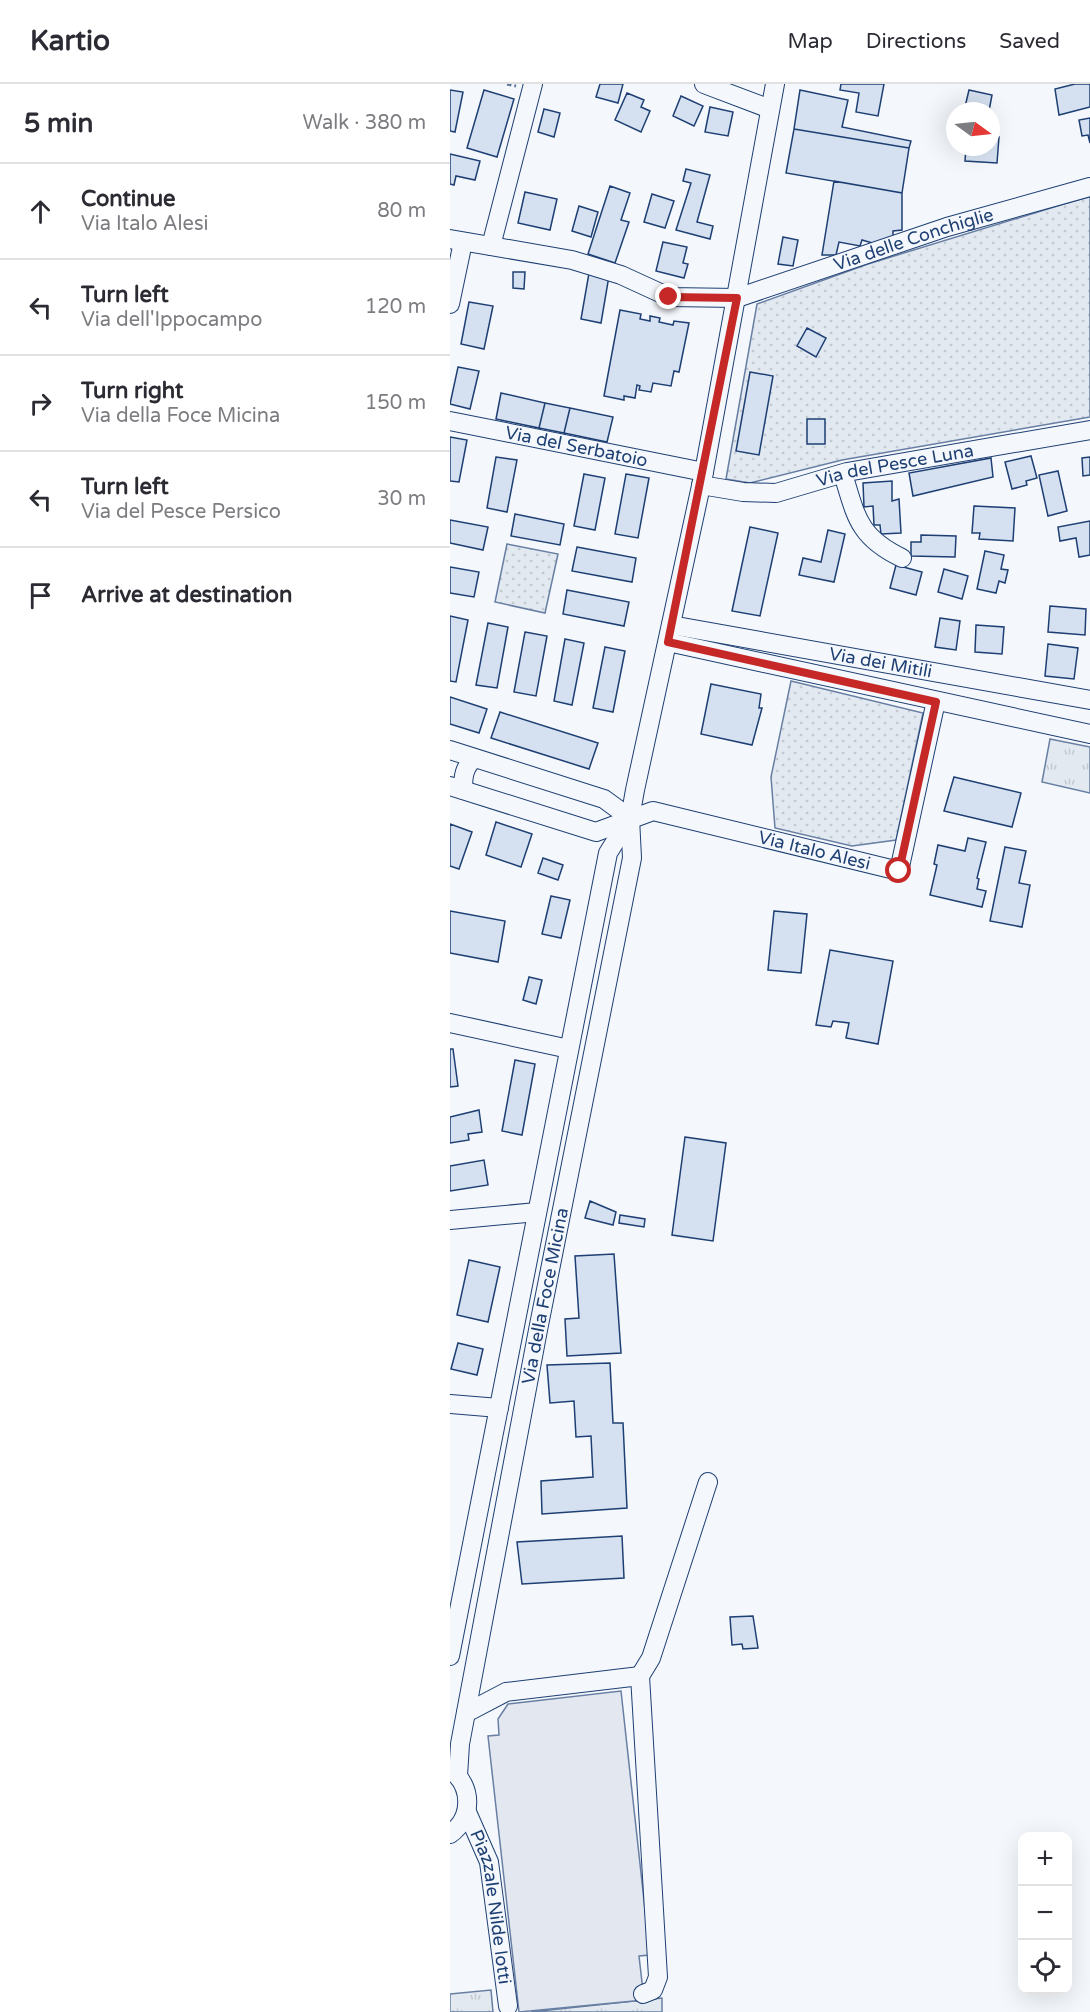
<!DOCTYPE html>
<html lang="en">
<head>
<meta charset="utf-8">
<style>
  :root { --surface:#fff; --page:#f2f2f3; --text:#2b2b33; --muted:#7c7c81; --line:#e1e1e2 }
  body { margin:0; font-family:"Varela Round",sans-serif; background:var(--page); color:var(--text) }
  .controls { position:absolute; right:18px; bottom:18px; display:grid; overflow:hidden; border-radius:12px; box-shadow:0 6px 24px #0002 }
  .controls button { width:54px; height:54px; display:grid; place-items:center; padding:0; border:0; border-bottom:2px solid var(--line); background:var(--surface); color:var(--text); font:30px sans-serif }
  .compass { position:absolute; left:496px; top:18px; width:54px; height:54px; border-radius:50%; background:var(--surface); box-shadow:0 6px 24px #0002; rotate:105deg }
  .stop { position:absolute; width:18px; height:18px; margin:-14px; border:4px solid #c62828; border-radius:50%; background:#fff }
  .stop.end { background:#c62828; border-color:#fff; box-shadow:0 2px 6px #0008 }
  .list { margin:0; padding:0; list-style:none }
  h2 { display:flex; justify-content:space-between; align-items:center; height:78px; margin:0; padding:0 24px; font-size:26px }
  h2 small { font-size:20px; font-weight:400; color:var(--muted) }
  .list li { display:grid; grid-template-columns:39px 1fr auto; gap:18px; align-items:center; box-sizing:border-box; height:96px; padding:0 24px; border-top:2px solid var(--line) }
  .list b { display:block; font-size:22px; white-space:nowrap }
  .list p { margin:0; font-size:20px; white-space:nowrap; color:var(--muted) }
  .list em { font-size:20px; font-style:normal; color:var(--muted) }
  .icon { flex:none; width:33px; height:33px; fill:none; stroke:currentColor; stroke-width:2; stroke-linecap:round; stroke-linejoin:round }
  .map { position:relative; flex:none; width:640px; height:1928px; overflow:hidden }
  header { display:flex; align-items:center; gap:36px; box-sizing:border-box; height:84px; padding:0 30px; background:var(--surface); border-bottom:2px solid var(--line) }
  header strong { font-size:28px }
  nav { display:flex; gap:33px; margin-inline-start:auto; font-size:21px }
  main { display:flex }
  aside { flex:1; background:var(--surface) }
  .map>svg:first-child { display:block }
  .grass { fill:url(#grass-dots); stroke:#687fa3; stroke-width:1.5 }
  .park { fill:url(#park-tufts); stroke:#687fa3; stroke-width:1.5 }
  .parking { fill:#e3e8f0; stroke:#687fa3; stroke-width:1.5 }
  .building { fill:#d5e0f0; stroke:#1d3f73; stroke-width:1.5 }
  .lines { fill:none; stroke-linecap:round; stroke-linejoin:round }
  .minor-casing { stroke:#1d3f73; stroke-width:20 }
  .path { stroke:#5e769c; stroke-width:3; stroke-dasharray:4.5 3; stroke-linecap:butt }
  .minor { stroke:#f4f7fb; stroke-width:18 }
  .route { stroke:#c62828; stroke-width:8 }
  .labels { text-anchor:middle; stroke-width:4.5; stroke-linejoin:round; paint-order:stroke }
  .street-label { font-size:18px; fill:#1d3f73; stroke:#f4f7fb }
</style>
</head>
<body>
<header>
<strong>Kartio</strong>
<nav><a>Map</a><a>Directions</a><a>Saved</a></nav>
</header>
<main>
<aside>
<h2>5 min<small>Walk · 380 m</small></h2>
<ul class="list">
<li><svg class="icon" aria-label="ahead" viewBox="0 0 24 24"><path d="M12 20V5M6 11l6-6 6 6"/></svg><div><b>Continue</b><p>Via Italo Alesi</p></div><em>80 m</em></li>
<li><svg class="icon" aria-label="left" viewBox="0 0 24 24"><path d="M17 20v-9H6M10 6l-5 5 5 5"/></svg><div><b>Turn left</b><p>Via dell'Ippocampo</p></div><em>120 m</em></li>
<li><svg class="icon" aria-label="right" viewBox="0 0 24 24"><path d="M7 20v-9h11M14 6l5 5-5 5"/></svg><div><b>Turn right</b><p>Via della Foce Micina</p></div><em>150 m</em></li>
<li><svg class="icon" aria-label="left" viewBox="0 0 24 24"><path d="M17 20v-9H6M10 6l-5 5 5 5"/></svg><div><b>Turn left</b><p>Via del Pesce Persico</p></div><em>30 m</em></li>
<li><svg class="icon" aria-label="arrive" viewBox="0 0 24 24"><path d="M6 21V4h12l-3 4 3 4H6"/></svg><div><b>Arrive at destination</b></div></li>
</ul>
</aside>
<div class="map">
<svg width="640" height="1928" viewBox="0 0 640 1928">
  <defs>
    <pattern id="grass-dots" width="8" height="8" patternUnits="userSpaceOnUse" patternTransform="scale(1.5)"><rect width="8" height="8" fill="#e3e9f0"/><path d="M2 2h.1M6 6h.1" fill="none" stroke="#c2c9d1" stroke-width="1.8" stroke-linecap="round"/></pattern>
    <pattern id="park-tufts" width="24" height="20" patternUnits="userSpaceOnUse" patternTransform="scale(1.5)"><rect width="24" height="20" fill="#e3e9f0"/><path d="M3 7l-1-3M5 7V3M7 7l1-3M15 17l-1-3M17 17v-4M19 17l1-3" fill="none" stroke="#c2c9d1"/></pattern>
  </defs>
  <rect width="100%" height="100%" fill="#f4f7fb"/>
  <!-- grass -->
  <path class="grass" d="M640,112V333L392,376L300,399L276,395L307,220L418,180Z
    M57,460L108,470L95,529L45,518Z
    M341,597L473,629L446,756L402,762L325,744L321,693Z"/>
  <!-- park -->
  <path class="park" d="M600,655L640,663V709L592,698Z
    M41,1906L43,1928H0V1910Z
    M212,1914V1928H81Z"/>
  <!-- parking -->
  <path class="parking" d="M171,1607L200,1871L189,1872L194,1916L69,1928L38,1652L49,1651L48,1635L58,1620Z"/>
  <!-- building -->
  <path class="building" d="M150,0H173L168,19L146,13Z
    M391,0H434L428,32L406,28L409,9L390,6Z
    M625,0H640V23L609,31L605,5Z
    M0,6L13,8L5,48L0,47Z
    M34,6L64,15L47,73L17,64Z
    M350,6L398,16L392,43L461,57L459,64L344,45Z
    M519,6L542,11L539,27H514Z
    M177,9L194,16L191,23L200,27L191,48L165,36Z
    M231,12L253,22L244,42L223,32Z
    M260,23L283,28L278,52L255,48Z
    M94,25L110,29L104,53L88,48Z
    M640,34V59L638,51L632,52L629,36Z
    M344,45L459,64L452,109L336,89Z
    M541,52L549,53L547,79L515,77L516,63H541Z
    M0,70L30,77L25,96L6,92L4,101L0,100Z
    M236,85L260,91L247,138L263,142L260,155L226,146L241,99L233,97Z
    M384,97L452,109V146L443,147V154L429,161L412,156L410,162L389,158L386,171H372Z
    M160,102L180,109L171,136L179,138L165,179L138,170Z
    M75,108L107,115L100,146L68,139Z
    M202,110L224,117L215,144L194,138Z
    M129,122L148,128L141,153L122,147Z
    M333,153L348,156L343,182L328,180Z
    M213,158L237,163L233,179L238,180L234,194L206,187Z
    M63,188H75L74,205L63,204Z
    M139,189L159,192L151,239L131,235Z
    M19,218L43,222L34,265L11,260Z
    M170,226L191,230L190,235L200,237V232L210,234L209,238L223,241L224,237L239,239L229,288L224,287L221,302L203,299L201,308L189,306L190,302L187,301L185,314L174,312V316L154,312Z
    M357,244L376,254L366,273L347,262Z
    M8,283L29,287L20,325L0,320Z
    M300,288L323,292L309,371L286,367Z
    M51,309L95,319L89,344L46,335Z
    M95,319L120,324L114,349L89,344Z
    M120,324L163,333L157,358L114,349Z
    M357,335H375V360H357Z
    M0,353L17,356L9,398L0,397Z
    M581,372L587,394L576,397L577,401L562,405L555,378Z
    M46,373L67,376L57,428L37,424Z
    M640,373V391L633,392L632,374Z
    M541,374L543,393L463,412L459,389Z
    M608,387L617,427L598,432L589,391Z
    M134,390L155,394L145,446L124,442Z
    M176,390L199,394L188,454L165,450Z
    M442,397V417L449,415L451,449L431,450L430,441H424L423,422L414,423L413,399Z
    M524,422L565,424L563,457L529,455L530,449H522Z
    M65,430L114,440L110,461L61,452Z
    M0,436L38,443L33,466L0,459Z
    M640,437V471L629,473L626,454L610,457L608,443Z
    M300,443L328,449L310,532L282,527Z
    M378,446L395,450L384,498L349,491L353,474L371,478Z
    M471,451L506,452L505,473L461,472V458H471Z
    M127,463L186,474L182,498L122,487Z
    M535,467L554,471L551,485L558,486L555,499L549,497L546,509L527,505Z
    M446,481L472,488L466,511L440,504Z
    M0,483L29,488L24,513L0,509Z
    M494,485L518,492L512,515L488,508Z
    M117,506L179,518L174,542L113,530Z
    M600,522L636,525L635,551L598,548Z
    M0,532L18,536L6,598L0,597Z
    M490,534L510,537L506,566L485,563Z
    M38,539L58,543L47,604L26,601Z
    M526,541L554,543L552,570L525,568Z
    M75,548L97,552L86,612L64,608Z
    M115,555L134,559L122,621L104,617Z
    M598,560L628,564L624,595L595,592Z
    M155,563L175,567L163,628L143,624Z
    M261,600L311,610L309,624H312L302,661L251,650Z
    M0,613L37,625L29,649L0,640Z
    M50,628L148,659L139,685L41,654Z
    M504,693L571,709L562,743L494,727Z
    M46,738L82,750L71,783L36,771Z
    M0,740L22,748L9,785L0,782Z
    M518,754L536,758L527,794L529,795L527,805L536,807L532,823L480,811L487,781L484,780L488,761L515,767Z
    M555,763L576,767L569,799L580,801L572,843L540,837Z
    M93,774L113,781L108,796L88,789Z
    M101,812L120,816L111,854L92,850Z
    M0,827L55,837L48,878L0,869Z
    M324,827L357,830L351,889L318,886Z
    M380,866L443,877L428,960L396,954L399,939L383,937L381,943L366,941Z
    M79,893L92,896L86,920L73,916Z
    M0,965H3L8,1002L0,1003Z
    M65,976L85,980L72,1051L52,1047Z
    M29,1026L32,1048L18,1050L19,1056L0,1059V1033Z
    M235,1053L276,1059L263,1157L222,1151Z
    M34,1076L38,1101L0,1107V1082Z
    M140,1117L166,1128L163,1141L135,1134Z
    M170,1131L195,1135L194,1143L169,1139Z
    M164,1170L171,1269L117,1272L115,1235L129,1234L125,1172Z
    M19,1176L50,1183L38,1238L7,1231Z
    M8,1259L33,1265L27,1291L1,1285Z
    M160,1279L163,1339H173L177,1424L92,1430L91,1397L143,1393L141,1352L126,1353L124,1317L100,1319L97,1281Z
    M172,1452L174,1494L72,1500L67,1458Z
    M303,1532L308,1564L293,1565L292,1560L282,1561L280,1533Z"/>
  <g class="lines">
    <defs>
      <g id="minor">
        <path d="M254,0L320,25"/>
        <path id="s1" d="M0,155L122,176L171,191L219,213L287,214L497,143L640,103"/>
        <path d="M41,162L83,0"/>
        <path d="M0,220L13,158"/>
        <path id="s2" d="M0,337L254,388"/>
        <path d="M393,390C406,432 408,453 452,474"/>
        <path id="s3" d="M251,401L293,408L326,409L397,388L640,346"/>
        <path id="s4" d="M221,541L640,616"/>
        <path d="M218,558L640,650"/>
        <path d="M0,666L154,715L180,734"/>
        <path id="s5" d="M0,702L146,748L203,727L449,787L486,617"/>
        <path d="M13,706C13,692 14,684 24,674"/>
        <path d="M0,939L119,965"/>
        <path d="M0,1136L87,1128"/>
        <path d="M0,1320L49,1324"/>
        <path d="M0,1572L158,769L180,734"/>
        <path d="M16,1629L56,1608L190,1592"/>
        <path d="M0,1685C23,1702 23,1734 0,1750"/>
        <path id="s6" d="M8,1692L10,1660L88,1246L182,774L180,734L185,706L254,388L325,0"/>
        <path id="s7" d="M17,1728L39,1778L58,1922"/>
        <path d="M193,1910L203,1906L208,1893L190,1592L201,1574L258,1398"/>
      </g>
    </defs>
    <!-- minor casing -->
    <use href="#minor" class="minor-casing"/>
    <!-- path -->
    <path class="path" d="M57,0L66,2"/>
    <!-- minor -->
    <use href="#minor" class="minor"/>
  </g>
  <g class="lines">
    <!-- route -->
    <path class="route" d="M219,213L287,214L218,558L486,618L449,787"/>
  </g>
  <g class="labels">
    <!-- street labels -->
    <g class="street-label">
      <text dy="6" stroke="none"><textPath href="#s1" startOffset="482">Via delle Conchiglie</textPath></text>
      <text dy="6" stroke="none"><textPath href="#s2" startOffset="129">Via del Serbatoio</textPath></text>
      <text dy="6" stroke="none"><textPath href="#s3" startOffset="198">Via del Pesce Luna</textPath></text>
      <text dy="6" stroke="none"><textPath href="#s4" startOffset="213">Via dei Mitili</textPath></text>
      <text dy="6" stroke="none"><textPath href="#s5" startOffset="380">Via Italo Alesi</textPath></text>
      <text dy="6" stroke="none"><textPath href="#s6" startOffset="488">Via della Foce Micina</textPath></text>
      <text dy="6" stroke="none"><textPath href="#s7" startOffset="99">Piazzale Nilde Iotti</textPath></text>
    </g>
  </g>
</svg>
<div class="controls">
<button>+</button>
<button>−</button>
<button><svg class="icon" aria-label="locate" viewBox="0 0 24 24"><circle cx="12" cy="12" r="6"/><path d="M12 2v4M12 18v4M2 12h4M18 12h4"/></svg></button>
</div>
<svg class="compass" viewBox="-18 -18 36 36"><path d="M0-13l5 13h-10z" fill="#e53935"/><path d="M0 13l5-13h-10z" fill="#7c7c81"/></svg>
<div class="stop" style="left:449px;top:787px"></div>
<div class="stop end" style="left:219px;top:213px"></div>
</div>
</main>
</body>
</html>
